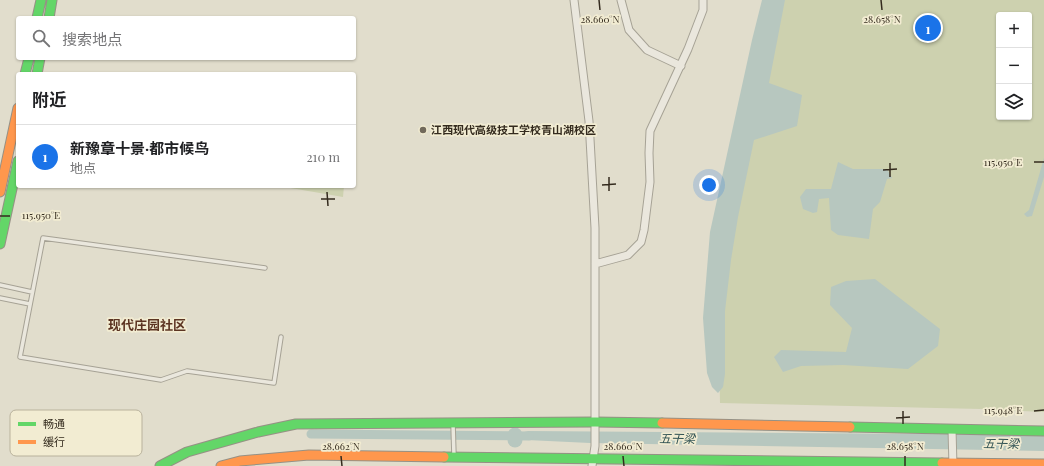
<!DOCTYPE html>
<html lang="zh">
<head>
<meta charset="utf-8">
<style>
  :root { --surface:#fff; --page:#f2f2f2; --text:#202124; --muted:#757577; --line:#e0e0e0; --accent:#1a73e8 }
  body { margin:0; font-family:"Playfair Display","Noto Sans SC",serif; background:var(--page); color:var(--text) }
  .controls { position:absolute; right:12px; top:12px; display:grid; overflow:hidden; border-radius:4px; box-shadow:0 1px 3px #0004 }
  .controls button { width:36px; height:36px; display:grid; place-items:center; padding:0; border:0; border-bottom:1px solid var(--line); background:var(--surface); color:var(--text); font:20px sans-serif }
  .you { position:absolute; left:709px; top:185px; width:14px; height:14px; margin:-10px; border:3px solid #fff; border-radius:50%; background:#1a73e8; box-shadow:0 0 0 6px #1a73e833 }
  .badge { display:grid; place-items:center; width:26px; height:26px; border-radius:50%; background:var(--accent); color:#fff; font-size:13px; font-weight:700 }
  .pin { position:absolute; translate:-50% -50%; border:2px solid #fff; box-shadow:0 1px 4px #0006 }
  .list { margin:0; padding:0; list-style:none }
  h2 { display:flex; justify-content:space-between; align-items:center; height:52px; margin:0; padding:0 16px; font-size:17px }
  h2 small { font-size:13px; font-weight:400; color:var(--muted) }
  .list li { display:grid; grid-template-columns:26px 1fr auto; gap:12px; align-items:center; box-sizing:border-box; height:64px; padding:0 16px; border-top:1px solid var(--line) }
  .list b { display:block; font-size:15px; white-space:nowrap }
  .list p { margin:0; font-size:13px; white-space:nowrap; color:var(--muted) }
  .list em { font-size:13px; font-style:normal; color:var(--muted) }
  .icon { flex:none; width:22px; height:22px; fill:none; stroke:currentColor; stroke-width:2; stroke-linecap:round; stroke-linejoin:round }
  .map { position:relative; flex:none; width:1044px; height:466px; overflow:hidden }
  .search { position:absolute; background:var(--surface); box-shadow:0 1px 3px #0004; left:16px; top:16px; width:340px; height:44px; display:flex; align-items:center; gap:10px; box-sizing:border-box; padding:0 14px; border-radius:4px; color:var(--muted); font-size:15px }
  .panel { position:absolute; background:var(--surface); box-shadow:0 1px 3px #0004; left:16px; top:72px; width:340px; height:116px; border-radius:4px }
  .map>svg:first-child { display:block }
  .green { fill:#cdd1af; fill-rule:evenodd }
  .water { fill:#b7c7bf }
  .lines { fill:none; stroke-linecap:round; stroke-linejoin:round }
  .canal { stroke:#b7c7bf; stroke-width:9 }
  .river { stroke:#b7c7bf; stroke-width:15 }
  .lane-casing { stroke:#a6a295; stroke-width:5.5 }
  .street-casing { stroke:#a6a295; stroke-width:9 }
  .fast-casing { stroke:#969185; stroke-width:11 }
  .slow-casing { stroke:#969185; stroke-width:11 }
  .lane { stroke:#eae7dd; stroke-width:3.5 }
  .street { stroke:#eae7dd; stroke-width:7 }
  .fast { stroke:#63d668; stroke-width:9 }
  .slow { stroke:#ff974d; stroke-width:9 }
  .ticks { fill:none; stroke:#342b1e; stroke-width:1.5 }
  .poi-dot { fill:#71695b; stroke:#f2ecd2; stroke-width:1.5 }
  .labels { text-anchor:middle; stroke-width:3.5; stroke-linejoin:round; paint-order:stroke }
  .poi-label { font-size:11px; font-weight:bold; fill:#342b1e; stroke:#f2ecd2; text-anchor:start }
  .water-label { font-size:12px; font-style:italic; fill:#2f5152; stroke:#f2ecd2 }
  .quarter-label { font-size:13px; font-weight:bold; fill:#5c3422; stroke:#f2ecd2 }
  .key { fill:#f2ecd2; stroke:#b9b29c; stroke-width:1 }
  .key-label { font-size:11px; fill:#342b1e }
  .ticks-label { font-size:10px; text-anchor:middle; fill:#342b1e; stroke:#f2ecd2; stroke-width:3.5; stroke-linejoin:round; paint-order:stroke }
</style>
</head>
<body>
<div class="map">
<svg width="1044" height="466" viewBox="0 0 1044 466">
  <rect width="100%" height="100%" fill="#e1ddcc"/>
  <!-- green -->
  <path class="green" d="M774,0H1044V412L981,409L720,403L717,243ZM999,15H1029V117H999Z
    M279,186H344L343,197Z"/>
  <!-- water -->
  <path class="water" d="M762,0H785L769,83L802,95L797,126L754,140L738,217L731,260L725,311V374L723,387L718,393L712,387L707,373L703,318L710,232L752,40Z
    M1044,158V177L1032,216L1027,217L1024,214L1029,210Z
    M838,162L853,169H887L892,178L887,179L880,202L873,209L869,239L838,235L831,230L829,198L819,199L817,212L813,213L803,209L800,197L806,189H831Z
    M875,279L940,329L938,346L908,369L843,365L801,366L783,372L774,357L781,350L846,352L852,328L830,305L831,287L846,281Z
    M528,431L1044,435V451L590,443L527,440L522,439L518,436L524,432Z"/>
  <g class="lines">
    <!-- canal -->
    <path class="canal" d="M311,434L529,436"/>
    <!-- river -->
    <path class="river" d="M515,435V440"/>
    <defs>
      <path id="lane" d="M265,268L43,238L20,357L161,380L187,371L274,383L281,337
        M0,285L32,292
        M0,298L30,304
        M453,424L454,456"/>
      <path id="street" d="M574,0L589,121L595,228V446L592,466
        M621,0L629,30L647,50L681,66
        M595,264L628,255L641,242L644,230L650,182L649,153L650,131L688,49L703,10V0
        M952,429L953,466"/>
      <path id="fast" d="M37,18L41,0
        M49,18L52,0
        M25,74L29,58
        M37,74L40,58
        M0,244L18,161
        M850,427L1044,431
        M444,457L942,463
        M160,466L187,452L258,432L296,424L595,422L662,423"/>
      <path id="slow" d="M0,192L18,108
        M662,423L850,427
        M942,463L1044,464
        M221,466L240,461L309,455L444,457"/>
    </defs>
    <!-- lane casing -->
    <use href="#lane" class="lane-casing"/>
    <!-- street casing -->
    <use href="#street" class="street-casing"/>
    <!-- fast casing -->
    <use href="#fast" class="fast-casing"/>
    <!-- slow casing -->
    <use href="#slow" class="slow-casing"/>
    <!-- lane -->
    <use href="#lane" class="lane"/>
    <!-- street -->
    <use href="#street" class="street"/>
    <!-- fast -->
    <use href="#fast" class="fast"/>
    <!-- slow -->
    <use href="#slow" class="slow"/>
  </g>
  <!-- ticks -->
  <path class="ticks" d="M599,0L600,10M881,0L882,10M1034,162H1044M890,163V177M883,170L897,169M609,177V191M602,185L616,184M327,192L328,206M321,199H335M0,216H10M903,411V424M1034,411L1044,410M896,418L910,417M341,456L342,466M623,456L624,466M905,456V466"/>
  <!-- markers -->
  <circle class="poi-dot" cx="423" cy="130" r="4"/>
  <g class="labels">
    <!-- poi labels -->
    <g class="poi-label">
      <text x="431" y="134">江西现代高级技工学校青山湖校区</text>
    </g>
    <!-- water labels -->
    <g class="water-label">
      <text transform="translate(677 439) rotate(1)" y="4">五干梁</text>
      <text transform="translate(1001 444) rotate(1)" y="4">五干梁</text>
    </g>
    <!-- quarter labels -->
    <g class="quarter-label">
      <text x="147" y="330">现代庄园社区</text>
    </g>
  </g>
  <!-- legend -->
  <rect x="10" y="410" width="132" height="46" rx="6" class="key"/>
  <rect x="18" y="422" width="18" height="4" fill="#63d668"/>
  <rect x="18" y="440" width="18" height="4" fill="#ff974d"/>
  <g class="key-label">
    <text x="43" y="428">畅通</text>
    <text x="43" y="446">缓行</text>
  </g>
  <g class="ticks-label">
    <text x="600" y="23">28.660°N</text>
    <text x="882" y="23">28.658°N</text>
    <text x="1003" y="166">115.950°E</text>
    <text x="41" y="219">115.950°E</text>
    <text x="1003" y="414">115.948°E</text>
    <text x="341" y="450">28.662°N</text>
    <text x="623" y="450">28.660°N</text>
    <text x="905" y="450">28.658°N</text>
  </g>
</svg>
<div class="controls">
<button>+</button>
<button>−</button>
<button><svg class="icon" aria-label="layers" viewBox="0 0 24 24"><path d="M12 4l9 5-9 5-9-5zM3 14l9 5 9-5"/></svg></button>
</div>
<div class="you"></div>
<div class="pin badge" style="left:928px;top:28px">1</div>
<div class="search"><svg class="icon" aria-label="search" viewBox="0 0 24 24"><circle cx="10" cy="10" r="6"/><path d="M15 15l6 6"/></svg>搜索地点</div>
<section class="panel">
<h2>附近<small></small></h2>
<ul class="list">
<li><span class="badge">1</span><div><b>新豫章十景·都市候鸟</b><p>地点</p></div><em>210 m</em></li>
</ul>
</section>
</div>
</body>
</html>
